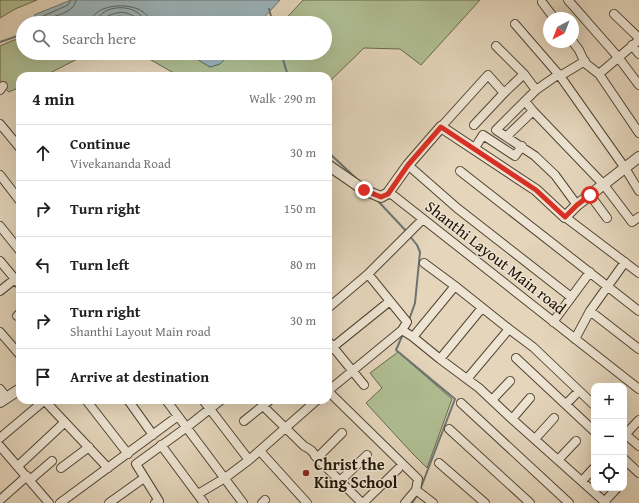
<!DOCTYPE html>
<html lang="en">
<head>
<meta charset="utf-8">
<style>
  :root { --surface:#fff; --page:#f2f2f2; --text:#202124; --muted:#757577; --line:#e0e0e0 }
  body { margin:0; font-family:"Gentium Book Plus",serif; background:var(--page); color:var(--text) }
  .controls { position:absolute; right:12px; bottom:12px; display:grid; overflow:hidden; border-radius:8px; box-shadow:0 4px 16px #0002 }
  .controls button { width:36px; height:36px; display:grid; place-items:center; padding:0; border:0; border-bottom:1px solid var(--line); background:var(--surface); color:var(--text); font:20px sans-serif }
  .compass { position:absolute; left:543px; top:12px; width:36px; height:36px; border-radius:50%; background:var(--surface); box-shadow:0 4px 16px #0002; rotate:222deg }
  .stop { position:absolute; width:12px; height:12px; margin:-9px; border:3px solid #d93025; border-radius:50%; background:#fff }
  .stop.end { background:#d93025; border-color:#fff; box-shadow:0 1px 4px #0008 }
  .list { margin:0; padding:0; list-style:none }
  h2 { display:flex; justify-content:space-between; align-items:center; height:52px; margin:0; padding:0 16px; font-size:17px }
  h2 small { font-size:13px; font-weight:400; color:var(--muted) }
  .list li { display:grid; grid-template-columns:26px 1fr auto; gap:12px; align-items:center; box-sizing:border-box; height:56px; padding:0 16px; border-top:1px solid var(--line) }
  .list b { display:block; font-size:15px; white-space:nowrap }
  .list p { margin:0; font-size:13px; white-space:nowrap; color:var(--muted) }
  .list em { font-size:13px; font-style:normal; color:var(--muted) }
  .icon { flex:none; width:22px; height:22px; fill:none; stroke:currentColor; stroke-width:2; stroke-linecap:round; stroke-linejoin:round }
  .map { position:relative; flex:none; width:639px; height:503px; overflow:hidden }
  .search { position:absolute; background:var(--surface); box-shadow:0 4px 16px #0002; left:16px; top:16px; width:316px; height:44px; display:flex; align-items:center; gap:10px; box-sizing:border-box; padding:0 14px; border-radius:22px; color:var(--muted); font-size:15px }
  .panel { position:absolute; background:var(--surface); box-shadow:0 4px 16px #0002; left:16px; top:72px; width:316px; height:332px; border-radius:12px }
  .map>svg:first-child { display:block }
  .green { fill:#b0be93; stroke:#68684c }
  .water { fill:#9bb5bc; stroke:#6a7473 }
  .lines { fill:none; stroke-linecap:round; stroke-linejoin:round }
  .shore { stroke:#5e6460; stroke-width:1 }
  .stream { stroke:#6a7473; stroke-width:2 }
  .minor-casing { stroke:#514432; stroke-width:10 }
  .tertiary-casing { stroke:#514432; stroke-width:12 }
  .minor { stroke:#ede4d3; stroke-width:8 }
  .tertiary { stroke:#ede4d3; stroke-width:10 }
  .route { stroke:#d93025; stroke-width:5 }
  .poi-dot { fill:#8f2418; stroke:#ede4d3; stroke-width:1.5 }
  .labels { text-anchor:middle; stroke-width:3; stroke-linejoin:round; paint-order:stroke }
  .street-label { font-size:16px; fill:#201305; stroke:#ede4d3 }
  .poi-label { font-size:16px; font-weight:bold; fill:#201305; stroke:#ede4d3; text-anchor:start }
</style>
</head>
<body>
<div class="map">
<svg width="639" height="503" viewBox="0 0 639 503">
  <rect width="100%" height="100%" fill="#e4d5bb"/>
  <filter id="stains"><feTurbulence type="fractalNoise" baseFrequency=".005" numOctaves="4"/><feColorMatrix values="0 0 0 0 .2 0 0 0 0 .09 0 0 0 0 .02 0 0 0 .5 -.17"/></filter>
  <radialGradient id="worn" r=".72"><stop offset=".6" stop-color="#630" stop-opacity="0"/><stop offset="1" stop-color="#630" stop-opacity=".3"/></radialGradient>
  <!-- green -->
  <path class="green" d="M0,0H37L15,9L0,18Z
    M303,0H480L421,65L400,49L364,48L328,83V76H179L139,53H187L210,67L220,64L231,53H325V23H282Z
    M23,39V53H89L44,76H20V87L9,92L0,84V46L14,40Z
    M398,352L452,399L427,468L412,453L366,403L382,388L370,373Z"/>
  <!-- water -->
  <path class="water" d="M71,0H280L259,23H137L128,17L118,16L102,23H38L34,15Z
    M187,53H231L220,64L210,67Z"/>
  <g class="lines">
    <!-- shore -->
    <path class="shore" d="M41,23V17L68,5L71,0
      M46,23L47,19C57,15 75,12 76,0
      M91,23C92,0 149,0 150,23
      M97,23C98,3 142,2 144,23
      M102,23L104,18C118,11 124,10 137,18L139,23"/>
    <!-- stream -->
    <path class="stream" d="M269,9L273,23
      M0,42L23,34
      M281,53L288,76
      M328,152L359,181
      M377,200L407,232
      M409,320L415,303L420,252L417,245L409,235
      M403,334L396,350L455,399L420,490
      M412,503L418,494"/>
    <defs>
      <path id="minor" d="M568,0L618,57L639,85
        M542,2L554,18
        M614,14L639,38
        M515,24L560,76L625,168L639,191
        M573,42L579,50L585,63L599,74L639,40
        M632,45L639,54
        M496,46L524,74L536,90
        M559,74L536,90L496,130L535,156L555,175L577,205
        M599,74L639,133
        M560,76L585,61
        M0,90L3,86
        M525,101L533,111L604,185L632,222L639,217
        M0,124L20,148
        M474,125L504,93
        M441,127L488,75L504,93L524,74
        M507,136L533,111
        M474,149L483,135L515,156L522,146
        M408,165L457,208L571,297
        M460,171L639,311
        M0,175L20,201
        M388,193L394,196L639,389
        M590,195L607,218
        M565,217L639,273
        M0,226L20,251
        M0,261L20,285
        M424,263L455,286
        M0,291L15,279
        M328,308L368,274L423,219
        M590,311L639,349
        M17,316L20,313
        M553,322L590,272
        M402,330L413,337L440,359L479,388L512,419L606,503
        M0,332L20,355
        M413,337L455,286L509,329L533,347L594,405
        M575,339L590,311L625,262
        M328,341L364,385
        M328,351L390,301
        M516,358L594,431
        M440,359L482,308
        M467,379L509,329
        M0,389L7,398
        M328,391L402,330L407,322L368,274
        M328,391L418,479L416,490L405,503
        M44,400L108,468
        M86,400L128,454
        M128,400L153,435
        M166,400L243,503
        M203,400L249,460
        M492,400L510,381
        M461,403L569,503
        M566,404L579,391
        M263,406L304,446C309,449 313,450 315,456L362,503
        M512,419L530,398
        M244,421L270,400
        M449,429L530,503
        M624,433L639,446
        M624,436L639,420
        M0,438L45,400
        M535,439L554,418
        M161,445L204,503
        M0,446L49,503
        M260,451L307,503
        M317,458L342,433
        M624,459L639,473
        M558,460L576,441
        M439,463L485,503
        M18,466L65,422
        M61,468L89,447
        M30,480L52,461
        M340,481L367,455
        M582,481L594,468
        M416,490L433,503
        M198,494L225,478L249,460L317,400
        M0,500L27,476
        M605,501L617,488
        M60,503L178,416
        M109,503L144,478
        M155,503L159,501L136,464L187,427L221,400
        M262,503L265,500
        M363,503L398,469"/>
      <path id="tertiary" d="M328,165L364,190L381,197L388,193L408,165L441,127L536,190L565,217L577,205L639,157
        M0,402L20,389"/>
    </defs>
    <!-- minor casing -->
    <use href="#minor" class="minor-casing"/>
    <!-- tertiary casing -->
    <use href="#tertiary" class="tertiary-casing"/>
    <!-- minor -->
    <use href="#minor" class="minor"/>
    <!-- tertiary -->
    <use href="#tertiary" class="tertiary"/>
  </g>
  <g class="lines">
    <!-- route -->
    <path class="route" d="M364,190L381,197L388,194L408,165L441,127L536,190L565,217L577,205L590,195"/>
  </g>
  <!-- markers -->
  <circle class="poi-dot" cx="306" cy="473" r="4"/>
  <g class="labels">
    <!-- street labels -->
    <g class="street-label">
      <text transform="translate(496 257) rotate(38)" y="6">Shanthi Layout Main road</text>
    </g>
    <!-- poi labels -->
    <g class="poi-label">
      <text x="314" y="470">Christ the<tspan x="314" dy="18">King School</tspan></text>
    </g>
  </g>
  <rect width="100%" height="100%" filter="url(#stains)"/>
  <rect width="100%" height="100%" fill="url(#worn)"/>
</svg>
<div class="controls">
<button>+</button>
<button>−</button>
<button><svg class="icon" aria-label="locate" viewBox="0 0 24 24"><circle cx="12" cy="12" r="6"/><path d="M12 2v4M12 18v4M2 12h4M18 12h4"/></svg></button>
</div>
<svg class="compass" viewBox="-18 -18 36 36"><path d="M0-13l5 13h-10z" fill="#e53935"/><path d="M0 13l5-13h-10z" fill="#757577"/></svg>
<div class="stop" style="left:590px;top:195px"></div>
<div class="stop end" style="left:364px;top:190px"></div>
<div class="search"><svg class="icon" aria-label="search" viewBox="0 0 24 24"><circle cx="10" cy="10" r="6"/><path d="M15 15l6 6"/></svg>Search here</div>
<section class="panel">
<h2>4 min<small>Walk · 290 m</small></h2>
<ul class="list">
<li><svg class="icon" aria-label="ahead" viewBox="0 0 24 24"><path d="M12 20V5M6 11l6-6 6 6"/></svg><div><b>Continue</b><p>Vivekananda Road</p></div><em>30 m</em></li>
<li><svg class="icon" aria-label="right" viewBox="0 0 24 24"><path d="M7 20v-9h11M14 6l5 5-5 5"/></svg><div><b>Turn right</b></div><em>150 m</em></li>
<li><svg class="icon" aria-label="left" viewBox="0 0 24 24"><path d="M17 20v-9H6M10 6l-5 5 5 5"/></svg><div><b>Turn left</b></div><em>80 m</em></li>
<li><svg class="icon" aria-label="right" viewBox="0 0 24 24"><path d="M7 20v-9h11M14 6l5 5-5 5"/></svg><div><b>Turn right</b><p>Shanthi Layout Main road</p></div><em>30 m</em></li>
<li><svg class="icon" aria-label="arrive" viewBox="0 0 24 24"><path d="M6 21V4h12l-3 4 3 4H6"/></svg><div><b>Arrive at destination</b></div></li>
</ul>
</section>
</div>
</body>
</html>
